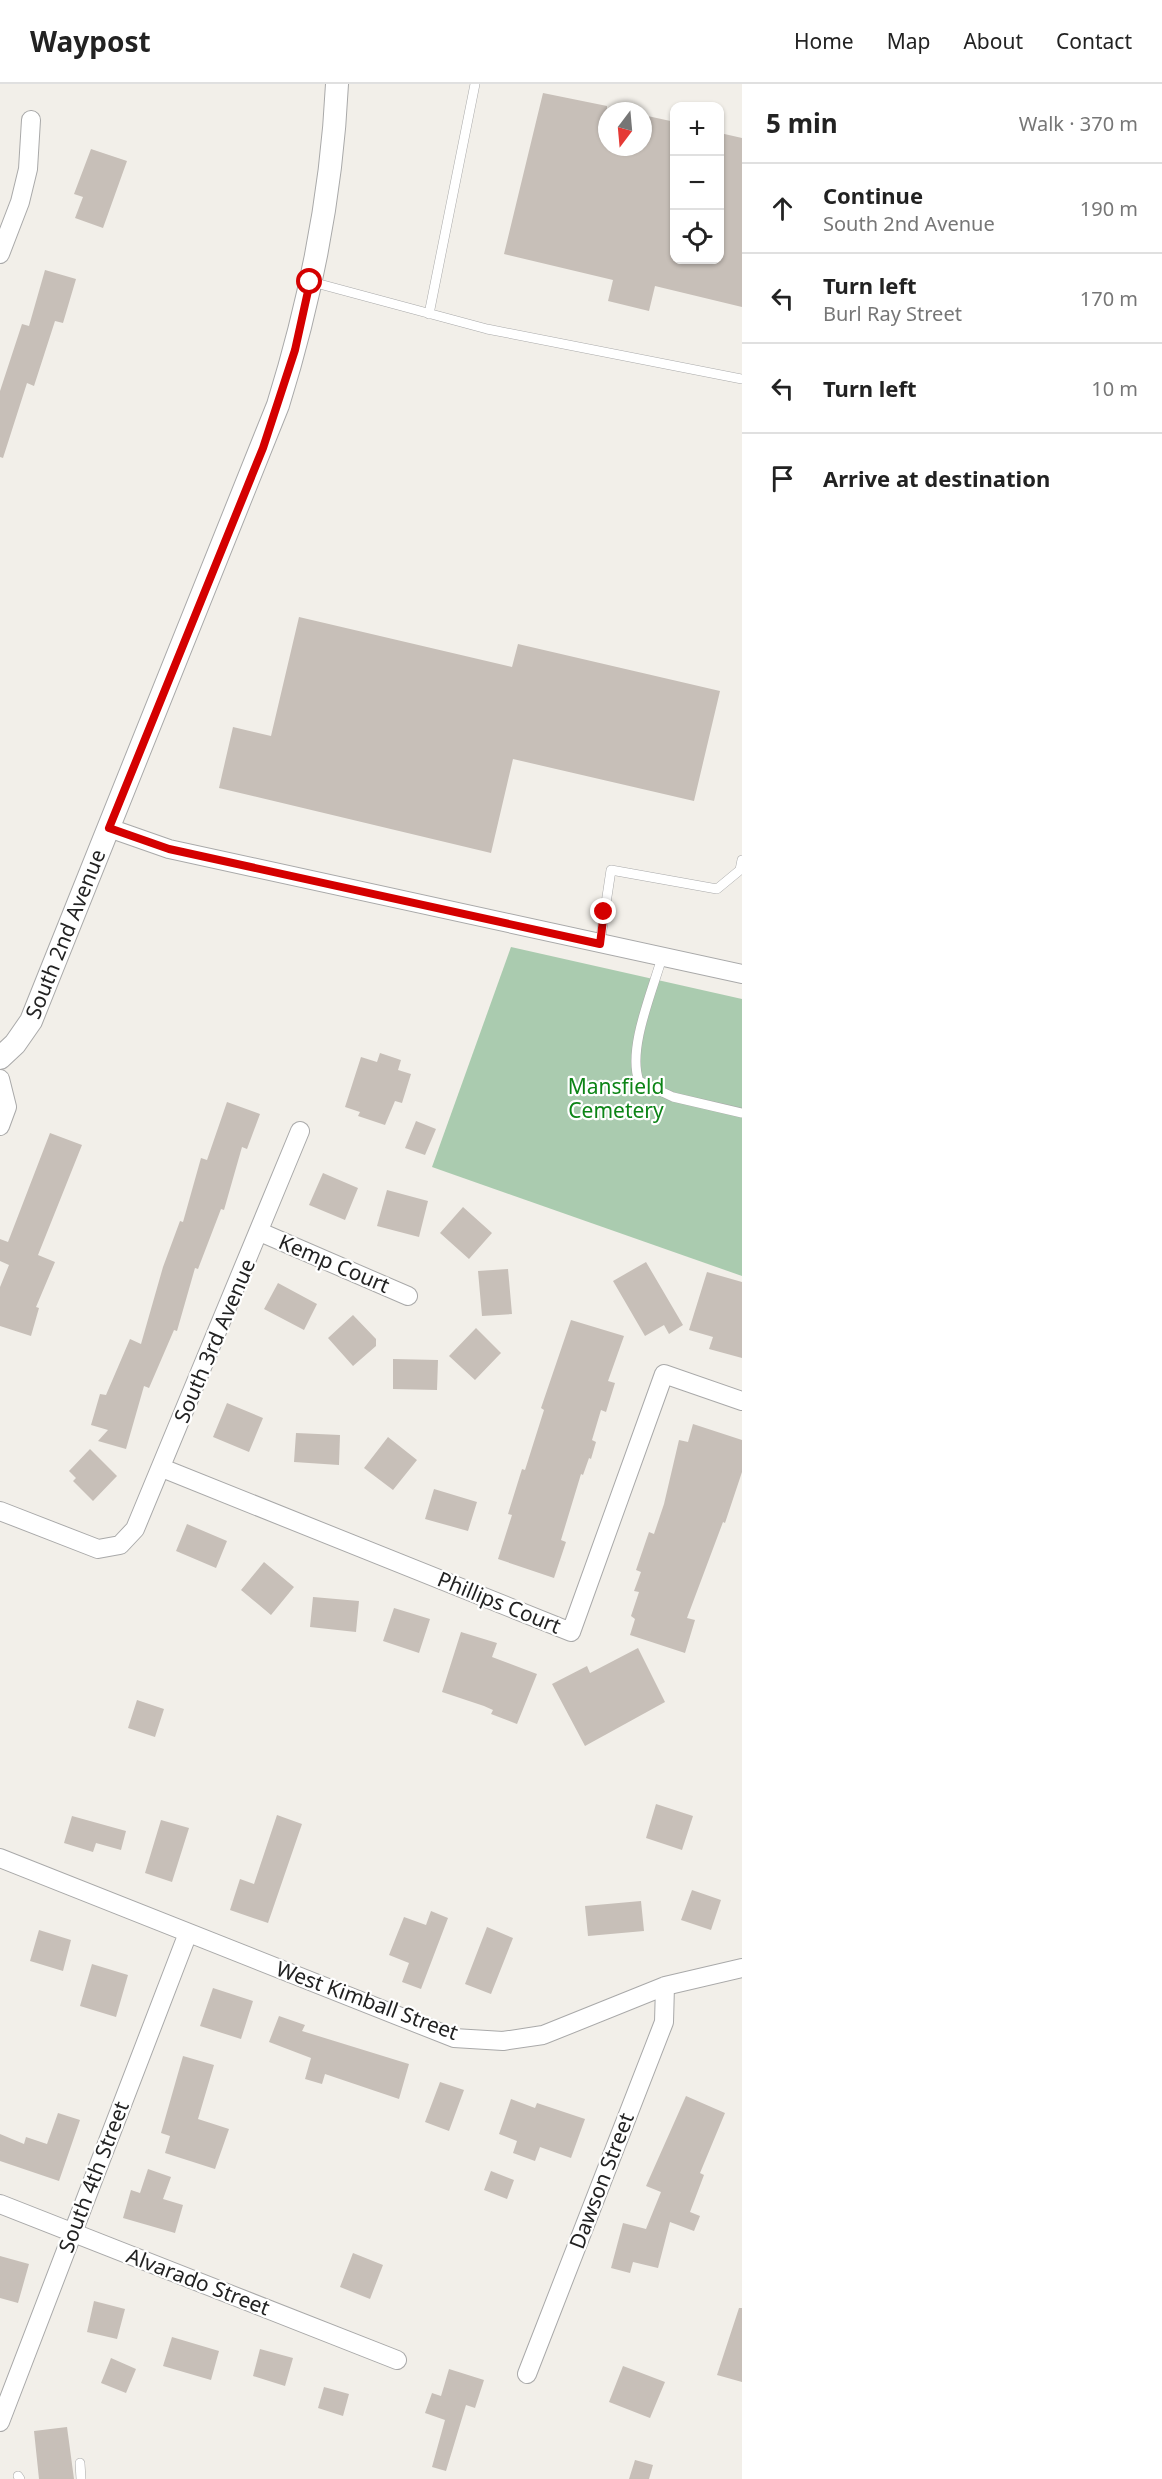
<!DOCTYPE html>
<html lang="en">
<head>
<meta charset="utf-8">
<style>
  :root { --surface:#fff; --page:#f6f6f6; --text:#222; --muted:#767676; --line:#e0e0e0 }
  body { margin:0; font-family:"Noto Sans",sans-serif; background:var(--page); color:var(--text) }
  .controls { position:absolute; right:18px; top:18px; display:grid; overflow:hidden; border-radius:12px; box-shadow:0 2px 4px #0004 }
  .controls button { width:54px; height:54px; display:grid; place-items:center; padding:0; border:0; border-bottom:2px solid var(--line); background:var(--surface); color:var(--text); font:30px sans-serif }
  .compass { position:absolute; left:598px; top:18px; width:54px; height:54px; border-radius:50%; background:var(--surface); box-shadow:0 2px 4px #0004; rotate:196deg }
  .stop { position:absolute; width:18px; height:18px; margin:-14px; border:4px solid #d40000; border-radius:50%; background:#fff }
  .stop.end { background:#d40000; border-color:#fff; box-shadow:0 2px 6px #0008 }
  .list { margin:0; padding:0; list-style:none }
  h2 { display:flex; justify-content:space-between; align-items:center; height:78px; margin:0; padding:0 24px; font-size:26px }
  h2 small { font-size:20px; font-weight:400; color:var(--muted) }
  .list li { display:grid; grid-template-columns:39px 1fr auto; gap:18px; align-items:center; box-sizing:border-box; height:90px; padding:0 24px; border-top:2px solid var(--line) }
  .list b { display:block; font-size:22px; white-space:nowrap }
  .list p { margin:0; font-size:20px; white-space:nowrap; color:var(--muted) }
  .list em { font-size:20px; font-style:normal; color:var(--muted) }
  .icon { flex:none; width:33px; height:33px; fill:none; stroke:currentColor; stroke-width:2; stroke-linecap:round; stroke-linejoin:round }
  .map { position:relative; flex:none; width:742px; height:2395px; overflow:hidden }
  header { display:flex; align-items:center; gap:36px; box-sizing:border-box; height:84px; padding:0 30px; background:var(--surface); border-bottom:2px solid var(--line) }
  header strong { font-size:28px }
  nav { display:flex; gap:33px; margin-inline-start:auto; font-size:21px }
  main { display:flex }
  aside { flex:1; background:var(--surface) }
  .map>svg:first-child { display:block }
  .cemetery { fill:#aacbaf }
  .building { fill:#c7bfb8 }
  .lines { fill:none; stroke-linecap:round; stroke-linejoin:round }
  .service-casing { stroke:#a9a9a9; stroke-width:10 }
  .minor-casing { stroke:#a9a9a9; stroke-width:20 }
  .tertiary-casing { stroke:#a9a9a9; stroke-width:24 }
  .service { stroke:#fff; stroke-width:9 }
  .minor { stroke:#fff; stroke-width:18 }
  .tertiary { stroke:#fff; stroke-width:22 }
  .route { stroke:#d40000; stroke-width:8 }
  .labels { text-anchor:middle; stroke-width:4.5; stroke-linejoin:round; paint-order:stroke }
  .street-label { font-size:21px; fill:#222; stroke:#fff }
  .park-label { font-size:21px; fill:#0c8416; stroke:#fff }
</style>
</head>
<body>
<header>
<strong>Waypost</strong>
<nav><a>Home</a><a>Map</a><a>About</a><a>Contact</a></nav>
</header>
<main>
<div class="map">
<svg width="742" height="2395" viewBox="0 0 742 2395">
  <rect width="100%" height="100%" fill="#f2efe9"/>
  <!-- cemetery -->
  <path class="cemetery" d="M511,863L742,915V1192L432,1083Z"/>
  <!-- building -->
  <path class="building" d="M543,9L607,22V63H643V31L675,38V176H720V49L742,54V223L655,202L649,227L608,217L613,196L504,170Z
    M91,65L127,77L103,144L75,134L83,113L74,110Z
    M45,186L76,195L63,239L55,237L34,302L27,299L3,374L0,373V307L22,240L29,242Z
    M299,533L512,583L518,560L720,607L694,717L513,675L491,769L219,704L233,643L271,652Z
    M380,969L401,976L398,986L411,990L402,1019L395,1017L385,1041L358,1032L360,1028L345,1023L361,973L377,978Z
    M227,1018L260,1030L247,1065L242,1063L224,1126L221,1125L198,1185L195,1184L177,1247L174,1246L149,1304L144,1302L126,1365L98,1357L108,1346L91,1341L100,1310L106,1311L130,1255L141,1260L163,1183L180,1137L183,1138L201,1074L207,1076Z
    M416,1037L436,1045L425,1071L405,1064Z
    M50,1049L82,1061L38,1171L55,1178L36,1223L39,1224L31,1252L0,1242V1203L9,1181L0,1177V1155L8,1158Z
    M323,1089L358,1104L345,1136L309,1121Z
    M387,1106L428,1117L419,1153L377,1142Z
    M463,1123L492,1149L469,1175L440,1149Z
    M646,1178L683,1241L669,1250L664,1241L645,1252L613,1197Z
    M508,1185L512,1230L482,1232L478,1187Z
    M707,1188L742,1198V1274L709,1265L713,1253L689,1246Z
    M278,1199L317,1220L304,1246L264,1225Z
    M353,1231L376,1255V1262L353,1282L328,1254Z
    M571,1236L624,1252L608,1297L615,1299L606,1328L601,1326L592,1356L596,1358L591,1375L589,1374L583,1391L581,1390L561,1456L566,1458L554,1494L498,1475L512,1431L508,1430L522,1385L525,1386L544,1326L541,1324Z
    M476,1244L501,1269L475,1296L449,1272Z
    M393,1275L438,1276L437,1306L393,1305Z
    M227,1319L263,1334L249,1368L213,1353Z
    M693,1340L742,1356V1388L725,1439L723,1438L687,1534L695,1536L685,1569L630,1551L635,1535L631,1532L639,1508L634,1507L641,1488L636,1486L649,1448L654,1450L664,1420L679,1356L688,1358Z
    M296,1349L340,1351L339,1381L294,1378Z
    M388,1353L417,1376L393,1406L364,1384Z
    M90,1365L117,1392L93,1417L73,1397L76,1394L69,1387Z
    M434,1405L477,1418L468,1447L425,1435Z
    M187,1440L227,1457L216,1484L176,1467Z
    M264,1478L294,1503L271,1531L241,1506Z
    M313,1513L359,1517L356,1548L310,1543Z
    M394,1524L430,1535L419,1569L383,1557Z
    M461,1548L497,1559L492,1573L537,1590L517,1640L491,1630L493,1626L484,1622L442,1608Z
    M638,1564L665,1618L585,1662L552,1600L587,1582L590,1589Z
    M137,1616L164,1625L155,1653L128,1644Z
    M656,1720L693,1732L682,1766L646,1754Z
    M277,1731L302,1740L268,1839L230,1826L240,1795L254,1800Z
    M72,1732L126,1747L121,1766L96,1759L93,1768L64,1759Z
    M161,1736L189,1744L172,1798L145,1789Z
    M692,1806L721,1816L711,1846L681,1836Z
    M641,1817L644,1847L588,1852L585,1822Z
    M431,1827L448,1834L421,1905L402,1898L409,1879L389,1871L404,1833L426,1841Z
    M487,1843L513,1854L491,1910L465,1900Z
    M39,1846L71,1856L63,1887L30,1877Z
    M92,1880L128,1891L116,1933L80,1922Z
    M213,1904L253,1917L241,1955L200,1942Z
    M279,1932L305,1941L302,1947L409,1980L399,2015L325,1990L322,2000L305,1995L311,1974L269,1958Z
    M183,1972L214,1981L198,2035L229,2045L215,2085L165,2069L170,2052L161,2049Z
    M440,1998L464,2006L449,2047L425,2038Z
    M686,2012L725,2029L700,2089L704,2091L690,2128L700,2132L694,2147L670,2138L658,2184L633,2178L630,2189L611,2184L623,2139L646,2145L661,2108L646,2102Z
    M511,2015L535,2024L537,2019L585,2035L571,2074L540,2063L535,2077L513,2069L517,2057L499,2050Z
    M58,2029L80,2036L59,2097L0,2077V2050L24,2060L26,2053L47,2060Z
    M148,2085L171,2093L163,2115L183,2121L175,2149L123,2134L131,2106L140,2109Z
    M491,2087L514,2096L507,2115L484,2106Z
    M353,2169L383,2181L370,2215L340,2203Z
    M0,2172L29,2180L18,2219L0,2214Z
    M94,2217L125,2225L117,2255L87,2248Z
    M739,2224H742V2298L717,2291Z
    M172,2253L219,2267L211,2296L163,2282Z
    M260,2265L293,2274L285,2302L253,2292Z
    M111,2274L136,2285L126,2309L101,2299Z
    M623,2282L665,2298L650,2334L609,2318Z
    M449,2285L484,2296L475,2324L466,2321L446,2387L432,2383L445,2336L425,2329L432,2309L441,2312Z
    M324,2303L349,2310L343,2332L318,2324Z
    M67,2343L74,2395H39L34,2347Z
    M635,2376L653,2381L649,2395H629Z"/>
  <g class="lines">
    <defs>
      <path id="service" d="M312,198L487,245L742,295
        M429,230L475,0
        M600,859L611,786L717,805L740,786L742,776
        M662,873C653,906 627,965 639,997L673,1013L742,1029
        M80,2379L81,2395
        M18,2392L20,2395"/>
      <path id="minor" d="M0,170L20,118L28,85L31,36
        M109,744L169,765L742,890
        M0,995L7,1023L0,1042
        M260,1148L408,1212
        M162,1384L571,1548L664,1290L742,1317
        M0,1427L98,1465L120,1461L135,1445L300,1047
        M0,1774L454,1954L503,1957L543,1951L665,1902L742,1884
        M0,2120L397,2276
        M527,2290L664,1938L665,1902
        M0,2338L188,1849"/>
      <g id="tertiary">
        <path id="s1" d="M0,974L15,960L31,937L278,321C310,218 332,108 337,0"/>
      </g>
    </defs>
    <!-- service casing -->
    <use href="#service" class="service-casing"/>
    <!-- minor casing -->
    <use href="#minor" class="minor-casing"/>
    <!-- tertiary casing -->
    <use href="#tertiary" class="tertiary-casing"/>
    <!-- service -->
    <use href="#service" class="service"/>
    <!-- minor -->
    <use href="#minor" class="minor"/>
    <!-- tertiary -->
    <use href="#tertiary" class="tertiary"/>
  </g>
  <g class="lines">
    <!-- route -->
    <path class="route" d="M310,198L295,266L263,364L109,744L169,765L600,860L604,828"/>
  </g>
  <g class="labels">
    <!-- street labels -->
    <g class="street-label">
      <text dy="7" stroke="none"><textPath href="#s1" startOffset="142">South 2nd Avenue</textPath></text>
      <text transform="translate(334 1180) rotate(23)" y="7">Kemp Court</text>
      <text transform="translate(215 1257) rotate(-67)" y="7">South 3rd Avenue</text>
      <text transform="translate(499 1519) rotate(22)" y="7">Phillips Court</text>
      <text transform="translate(367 1917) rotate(20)" y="7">West Kimball Street</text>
      <text transform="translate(94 2093) rotate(-69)" y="7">South 4th Street</text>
      <text transform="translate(602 2097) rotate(-69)" y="7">Dawson Street</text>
      <text transform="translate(198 2198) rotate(21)" y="7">Alvarado Street</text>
    </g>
    <!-- park labels -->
    <g class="park-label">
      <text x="616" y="1010">Mansfield<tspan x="616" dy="24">Cemetery</tspan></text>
    </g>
  </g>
</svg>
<div class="controls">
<button>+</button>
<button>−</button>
<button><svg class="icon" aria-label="locate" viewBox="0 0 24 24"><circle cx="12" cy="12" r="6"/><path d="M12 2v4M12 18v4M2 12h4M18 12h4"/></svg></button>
</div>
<svg class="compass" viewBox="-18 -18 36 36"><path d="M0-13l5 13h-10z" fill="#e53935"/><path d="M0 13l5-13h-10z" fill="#767676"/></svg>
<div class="stop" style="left:310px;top:198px"></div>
<div class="stop end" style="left:604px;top:828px"></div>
</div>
<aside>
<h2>5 min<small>Walk · 370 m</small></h2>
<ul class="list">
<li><svg class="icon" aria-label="ahead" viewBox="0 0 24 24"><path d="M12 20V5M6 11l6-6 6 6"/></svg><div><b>Continue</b><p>South 2nd Avenue</p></div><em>190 m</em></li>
<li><svg class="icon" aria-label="left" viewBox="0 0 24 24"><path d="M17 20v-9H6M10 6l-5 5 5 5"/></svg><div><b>Turn left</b><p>Burl Ray Street</p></div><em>170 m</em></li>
<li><svg class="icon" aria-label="left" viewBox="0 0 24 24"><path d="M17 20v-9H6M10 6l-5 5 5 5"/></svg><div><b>Turn left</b></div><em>10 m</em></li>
<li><svg class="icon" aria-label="arrive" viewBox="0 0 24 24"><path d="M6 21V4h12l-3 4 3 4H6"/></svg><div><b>Arrive at destination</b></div></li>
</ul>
</aside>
</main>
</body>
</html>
